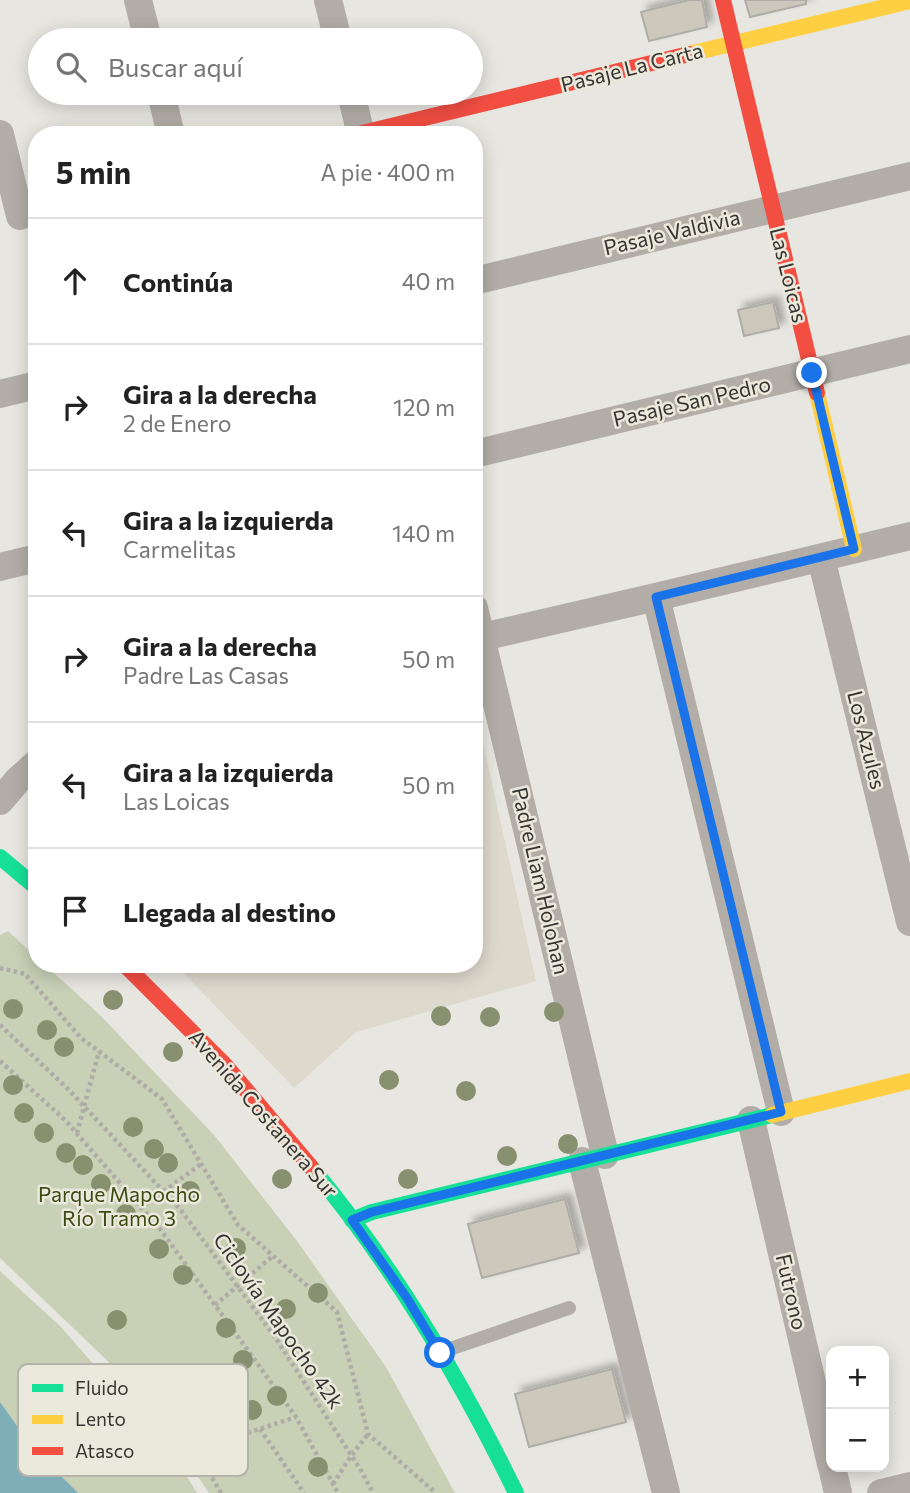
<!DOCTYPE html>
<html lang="es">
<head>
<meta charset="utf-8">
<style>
  :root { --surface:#fff; --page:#f2f2f2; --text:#222; --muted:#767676; --line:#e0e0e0 }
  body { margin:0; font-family:Commissioner,sans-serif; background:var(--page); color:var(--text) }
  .controls { position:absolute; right:21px; bottom:21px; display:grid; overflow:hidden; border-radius:14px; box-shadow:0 4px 18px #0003 }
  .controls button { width:63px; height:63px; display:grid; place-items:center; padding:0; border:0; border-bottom:2px solid var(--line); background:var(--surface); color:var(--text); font:35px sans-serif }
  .stop { position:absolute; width:21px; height:21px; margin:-16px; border:5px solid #1a73e8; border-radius:50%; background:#fff }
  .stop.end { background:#1a73e8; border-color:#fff; box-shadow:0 2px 7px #0008 }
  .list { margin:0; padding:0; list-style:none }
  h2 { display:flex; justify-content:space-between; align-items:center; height:91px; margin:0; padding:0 28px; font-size:30px }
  h2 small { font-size:23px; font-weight:400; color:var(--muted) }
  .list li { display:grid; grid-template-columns:46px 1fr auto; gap:21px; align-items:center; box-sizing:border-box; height:126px; padding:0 28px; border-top:2px solid var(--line) }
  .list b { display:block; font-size:26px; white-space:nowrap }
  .list p { margin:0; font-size:23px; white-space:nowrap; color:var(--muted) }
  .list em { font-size:23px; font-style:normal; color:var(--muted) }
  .icon { flex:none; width:38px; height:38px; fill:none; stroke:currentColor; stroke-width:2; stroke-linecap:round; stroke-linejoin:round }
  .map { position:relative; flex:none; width:910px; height:1493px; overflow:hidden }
  .search { position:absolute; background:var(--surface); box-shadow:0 4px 18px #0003; left:28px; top:28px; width:455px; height:77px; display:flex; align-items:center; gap:18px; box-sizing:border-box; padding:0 24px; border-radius:38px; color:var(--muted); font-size:26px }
  .panel { position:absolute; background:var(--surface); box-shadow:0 4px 18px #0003; left:28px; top:126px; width:455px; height:847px; border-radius:28px }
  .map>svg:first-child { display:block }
  .built { fill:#ddd9cd }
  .green { fill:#c8d0b6 }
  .water { fill:#7eaeb7 }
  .building { fill:#ccc8bb; stroke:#aeada8; stroke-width:2; filter:url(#shadow) }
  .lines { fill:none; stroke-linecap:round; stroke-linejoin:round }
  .path { stroke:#afaba6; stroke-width:4.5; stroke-dasharray:3.5 3.5; stroke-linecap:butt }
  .lane { stroke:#b2ada7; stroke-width:14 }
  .street { stroke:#b2ada7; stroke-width:28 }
  .fast { stroke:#16e098; stroke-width:16 }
  .slow { stroke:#ffcf43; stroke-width:16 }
  .jam { stroke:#f24e42; stroke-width:16 }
  .tree { fill:#88916f }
  .route { stroke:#1a73e8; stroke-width:9 }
  .labels { text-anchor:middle; stroke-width:5; stroke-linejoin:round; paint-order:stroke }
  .street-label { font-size:21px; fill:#373531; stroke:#ebe8dc }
  .park-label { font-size:21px; fill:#3a4b13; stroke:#ebe8dc }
  .key { fill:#ebe8dc; stroke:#b5b2a9; stroke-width:2 }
  .key-label { font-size:19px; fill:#373531 }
</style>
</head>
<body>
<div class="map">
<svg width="910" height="1493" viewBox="0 0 910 1493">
  <defs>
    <filter id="shadow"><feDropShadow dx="6" dy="-6" stdDeviation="3.5" flood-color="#0004"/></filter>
  </defs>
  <rect width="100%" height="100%" fill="#e8e6e0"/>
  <!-- built -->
  <path class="built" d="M474,702L536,981L356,1032L294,1088L175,964H474Z"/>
  <!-- green -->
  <path class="green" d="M8,931L37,958V964H44L99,1014L214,1135L297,1241L386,1367L455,1493H209L180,1450L116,1369L0,1258V935Z
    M0,1271L61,1327L176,1459L197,1493H0Z"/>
  <!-- water -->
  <path class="water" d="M0,1402L32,1447L78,1493H0Z"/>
  <!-- building -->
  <path class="building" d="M689,0H702L707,27L649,41L641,12Z
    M745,0H806V4L750,17Z
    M773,302L779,328L744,336L738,310Z
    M565,1199L579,1253L482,1278L468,1224Z
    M612,1369L626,1422L529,1447L515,1394Z"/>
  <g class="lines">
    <!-- path -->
    <path class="path" d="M0,968L25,974L81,1038L162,1099L238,1225L337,1312L368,1434L436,1493
      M0,1025L67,1088L180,1209L275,1337L362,1472L373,1493
      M0,1061L65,1120L160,1229L296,1417L338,1493
      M77,1133L99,1051
      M141,1208L201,1164
      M215,1305L273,1256
      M260,1429L304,1493
      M333,1484L351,1456L368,1434
      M221,1493L204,1464L208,1452L220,1442L296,1417"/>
    <!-- lane -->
    <path class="lane" d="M441,1352L569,1308"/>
    <!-- street -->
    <path class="street" d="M138,0L148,40
      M328,0L338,40
      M161,93L171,135
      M351,93L361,135
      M0,134L20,216
      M474,281L910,176
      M0,394L37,385
      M474,454L910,349
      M821,558L910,922
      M0,567L37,558
      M656,597L781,1112
      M474,608L605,1155
      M474,639L656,597L910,536
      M0,801L17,781L37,763
      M751,1120L831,1464
      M582,1161L666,1493
      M832,1467L838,1493
      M881,1493L910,1486"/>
    <!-- fast -->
    <path class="fast" d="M0,857L37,888
      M311,1167C393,1265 460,1378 516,1493
      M352,1220L372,1212L772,1115"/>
    <!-- slow -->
    <path class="slow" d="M689,54L910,1
      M817,393L854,549
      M772,1115L910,1081"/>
    <!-- jam -->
    <path class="jam" d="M723,0L817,393
      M354,135L689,54
      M124,964L225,1065L311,1167"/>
  </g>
  <!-- trees -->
  <g class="tree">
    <circle cx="113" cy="1000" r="10"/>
    <circle cx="13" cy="1009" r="10"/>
    <circle cx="554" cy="1012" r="10"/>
    <circle cx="441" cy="1016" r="10"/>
    <circle cx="490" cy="1017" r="10"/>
    <circle cx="47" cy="1030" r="10"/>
    <circle cx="64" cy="1047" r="10"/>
    <circle cx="173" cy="1052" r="10"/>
    <circle cx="389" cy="1080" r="10"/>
    <circle cx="13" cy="1085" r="10"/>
    <circle cx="466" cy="1091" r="10"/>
    <circle cx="24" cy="1113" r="10"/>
    <circle cx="133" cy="1127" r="10"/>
    <circle cx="44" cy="1133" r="10"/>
    <circle cx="568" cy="1144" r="10"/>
    <circle cx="154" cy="1149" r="10"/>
    <circle cx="66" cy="1153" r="10"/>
    <circle cx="507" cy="1156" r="10"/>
    <circle cx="168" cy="1163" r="10"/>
    <circle cx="83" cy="1165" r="10"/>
    <circle cx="282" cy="1179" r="10"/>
    <circle cx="408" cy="1179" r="10"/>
    <circle cx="101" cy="1184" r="10"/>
    <circle cx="190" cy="1191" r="10"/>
    <circle cx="126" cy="1214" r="10"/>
    <circle cx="236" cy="1248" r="10"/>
    <circle cx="159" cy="1249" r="10"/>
    <circle cx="183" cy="1275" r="10"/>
    <circle cx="318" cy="1293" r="10"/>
    <circle cx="286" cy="1309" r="10"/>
    <circle cx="117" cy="1320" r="10"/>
    <circle cx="226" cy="1328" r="10"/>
    <circle cx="243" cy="1360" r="10"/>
    <circle cx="277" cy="1396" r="10"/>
    <circle cx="252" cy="1410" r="10"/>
    <circle cx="318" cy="1467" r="10"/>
  </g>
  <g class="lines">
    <!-- route -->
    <path class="route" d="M440,1353L407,1298L352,1220L372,1212L781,1112L656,597L854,549L812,373"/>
  </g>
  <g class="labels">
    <!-- street labels -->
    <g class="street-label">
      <text transform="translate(632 68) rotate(-14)" y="7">Pasaje La Carta</text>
      <text transform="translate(672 233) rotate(-13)" y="7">Pasaje Valdivia</text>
      <text transform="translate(788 275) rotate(76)" y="7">Las Loicas</text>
      <text transform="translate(692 402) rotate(-13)" y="7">Pasaje San Pedro</text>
      <text transform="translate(866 740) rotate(76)" y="7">Los Azules</text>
      <text transform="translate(540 881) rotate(77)" y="7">Padre Liam Holohan</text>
      <text transform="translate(263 1114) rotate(49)" y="7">Avenida Costanera Sur</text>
      <text transform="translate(791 1292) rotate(77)" y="7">Futrono</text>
      <text transform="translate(278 1321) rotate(55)" y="7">Ciclovía Mapocho 42k</text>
    </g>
    <!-- park labels -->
    <g class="park-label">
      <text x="119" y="1202">Parque Mapocho<tspan x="119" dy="24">Río Tramo 3</tspan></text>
    </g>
  </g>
  <!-- legend -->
  <rect x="18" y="1364" width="230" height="112" rx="10" class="key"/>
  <rect x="32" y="1384" width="31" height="8" fill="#16e098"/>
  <rect x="32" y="1415" width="31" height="9" fill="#ffcf43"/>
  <rect x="32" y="1447" width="31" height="8" fill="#f24e42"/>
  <g class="key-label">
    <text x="75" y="1395">Fluido</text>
    <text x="75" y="1426">Lento</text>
    <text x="75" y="1458">Atasco</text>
  </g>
</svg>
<div class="controls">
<button>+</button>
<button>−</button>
</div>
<div class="stop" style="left:440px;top:1353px"></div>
<div class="stop end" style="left:812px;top:373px"></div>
<div class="search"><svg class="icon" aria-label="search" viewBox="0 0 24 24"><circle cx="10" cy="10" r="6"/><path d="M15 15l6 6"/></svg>Buscar aquí</div>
<section class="panel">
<h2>5 min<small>A pie · 400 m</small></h2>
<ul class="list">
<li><svg class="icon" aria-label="ahead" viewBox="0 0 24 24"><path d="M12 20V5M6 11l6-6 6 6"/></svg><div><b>Continúa</b></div><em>40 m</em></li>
<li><svg class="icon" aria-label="right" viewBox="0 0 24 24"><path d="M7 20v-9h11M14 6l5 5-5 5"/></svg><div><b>Gira a la derecha</b><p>2 de Enero</p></div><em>120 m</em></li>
<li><svg class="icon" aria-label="left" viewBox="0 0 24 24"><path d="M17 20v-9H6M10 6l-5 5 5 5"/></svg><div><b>Gira a la izquierda</b><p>Carmelitas</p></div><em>140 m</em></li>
<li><svg class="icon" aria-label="right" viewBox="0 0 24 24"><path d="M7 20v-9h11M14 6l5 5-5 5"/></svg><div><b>Gira a la derecha</b><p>Padre Las Casas</p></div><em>50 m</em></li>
<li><svg class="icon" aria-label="left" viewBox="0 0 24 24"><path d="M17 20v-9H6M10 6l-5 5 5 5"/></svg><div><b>Gira a la izquierda</b><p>Las Loicas</p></div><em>50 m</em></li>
<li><svg class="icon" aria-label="arrive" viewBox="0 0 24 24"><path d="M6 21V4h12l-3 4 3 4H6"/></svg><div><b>Llegada al destino</b></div></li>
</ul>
</section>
</div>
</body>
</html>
